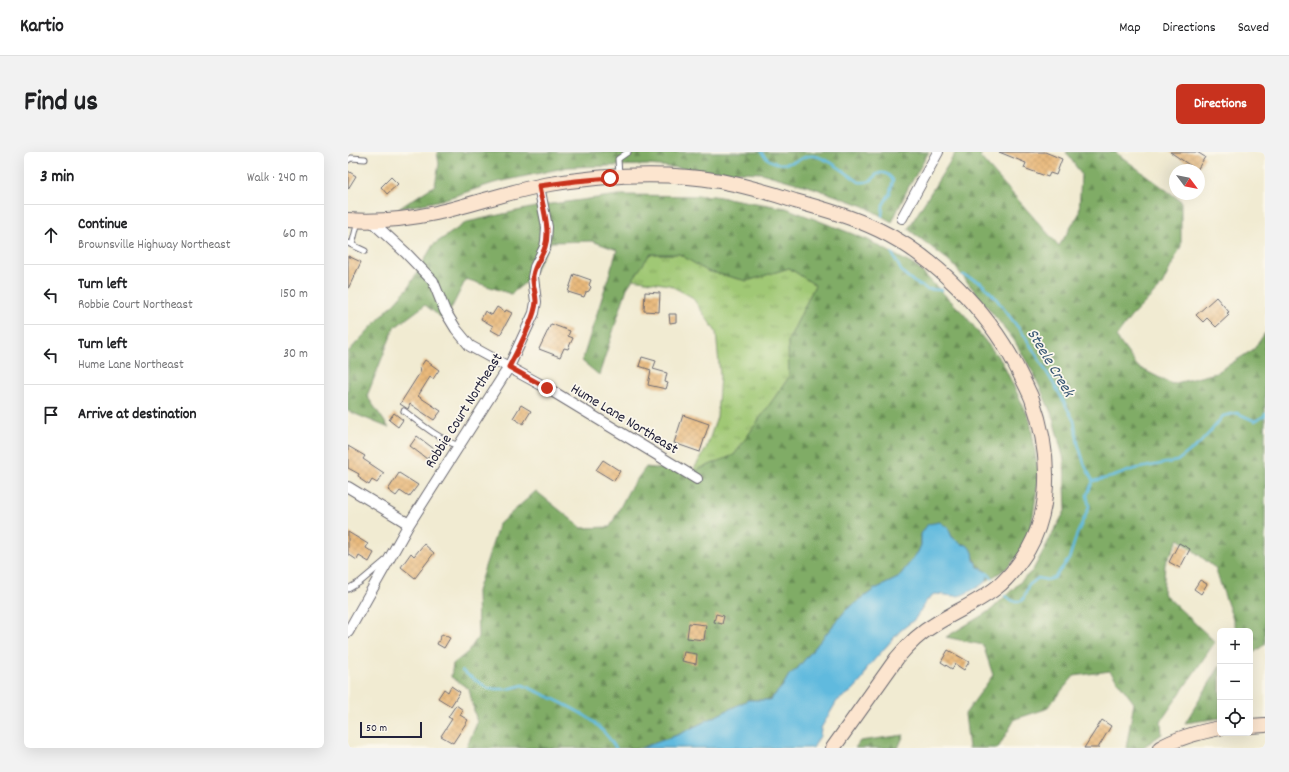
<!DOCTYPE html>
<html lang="en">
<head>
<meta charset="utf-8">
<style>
  :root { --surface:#fff; --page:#f2f2f2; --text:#202124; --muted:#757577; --line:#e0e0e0; --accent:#c8321e }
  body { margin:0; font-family:Dekko,sans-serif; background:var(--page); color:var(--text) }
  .controls { position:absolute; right:12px; bottom:12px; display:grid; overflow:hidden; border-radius:6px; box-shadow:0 4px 16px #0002 }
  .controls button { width:36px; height:36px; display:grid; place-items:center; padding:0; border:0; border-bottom:1px solid var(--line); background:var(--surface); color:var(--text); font:20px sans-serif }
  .compass { position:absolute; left:821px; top:12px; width:36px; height:36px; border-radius:50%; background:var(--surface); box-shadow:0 4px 16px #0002; rotate:122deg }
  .scale { position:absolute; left:12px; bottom:10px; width:62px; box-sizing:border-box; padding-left:4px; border:2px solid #22223b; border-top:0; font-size:11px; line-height:14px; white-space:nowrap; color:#22223b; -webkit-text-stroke:3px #fbf7ec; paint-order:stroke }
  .stop { position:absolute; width:12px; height:12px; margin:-9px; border:3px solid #c8321e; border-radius:50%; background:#fff }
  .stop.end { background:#c8321e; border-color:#fff; box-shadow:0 1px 4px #0008 }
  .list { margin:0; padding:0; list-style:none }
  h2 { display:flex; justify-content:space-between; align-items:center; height:52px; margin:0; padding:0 16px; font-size:17px }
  h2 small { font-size:13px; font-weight:400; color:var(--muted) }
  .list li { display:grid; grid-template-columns:26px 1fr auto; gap:12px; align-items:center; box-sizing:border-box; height:60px; padding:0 16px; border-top:1px solid var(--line) }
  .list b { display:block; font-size:15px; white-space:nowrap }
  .list p { margin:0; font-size:13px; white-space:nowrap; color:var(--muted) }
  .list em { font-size:13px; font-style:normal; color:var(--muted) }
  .icon { flex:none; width:22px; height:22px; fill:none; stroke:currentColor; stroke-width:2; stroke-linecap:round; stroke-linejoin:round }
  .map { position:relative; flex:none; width:917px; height:596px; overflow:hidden; border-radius:6px }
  header { display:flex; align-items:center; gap:24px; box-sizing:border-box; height:56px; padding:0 20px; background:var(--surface); border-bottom:1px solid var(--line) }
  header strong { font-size:19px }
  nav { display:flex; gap:22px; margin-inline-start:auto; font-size:14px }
  .intro { display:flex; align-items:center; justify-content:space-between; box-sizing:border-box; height:96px; padding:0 24px }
  h1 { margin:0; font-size:28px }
  .button { padding:10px 18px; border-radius:6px; background:var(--accent); color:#fff; font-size:14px; font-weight:700 }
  main { display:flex; gap:24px; padding:0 24px }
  aside { flex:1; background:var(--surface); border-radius:6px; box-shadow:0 4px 16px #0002 }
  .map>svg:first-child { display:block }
  .grass { fill:url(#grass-tufts); stroke:#617558 }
  .forest { fill:url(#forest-firs); stroke:#516750 }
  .water { fill:#60bade; stroke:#416e8c }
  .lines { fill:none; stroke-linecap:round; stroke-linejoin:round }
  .stream { stroke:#60bade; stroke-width:2.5 }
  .building { fill:url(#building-cross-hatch) }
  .lane-casing { stroke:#6a6870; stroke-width:7 }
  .street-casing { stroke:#6a6870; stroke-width:12 }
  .secondary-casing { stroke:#6a6870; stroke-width:16 }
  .lane { stroke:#fff; stroke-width:5 }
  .street { stroke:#fff; stroke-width:10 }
  .secondary { stroke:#fce5cf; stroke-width:14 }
  .route { stroke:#c8321e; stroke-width:5 }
  .labels { text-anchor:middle; stroke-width:3.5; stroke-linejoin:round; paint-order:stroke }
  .street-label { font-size:15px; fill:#22223b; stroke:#fbf7ec }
  .water-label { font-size:16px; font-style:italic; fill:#385774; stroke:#fbf7ec }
</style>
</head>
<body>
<header>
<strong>Kartio</strong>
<nav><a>Map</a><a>Directions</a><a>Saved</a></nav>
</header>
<div class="intro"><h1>Find us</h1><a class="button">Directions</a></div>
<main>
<aside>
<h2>3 min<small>Walk · 240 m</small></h2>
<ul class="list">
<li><svg class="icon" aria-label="ahead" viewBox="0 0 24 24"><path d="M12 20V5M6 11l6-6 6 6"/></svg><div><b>Continue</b><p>Brownsville Highway Northeast</p></div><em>60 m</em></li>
<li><svg class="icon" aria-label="left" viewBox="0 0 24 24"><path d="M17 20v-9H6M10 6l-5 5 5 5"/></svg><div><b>Turn left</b><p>Robbie Court Northeast</p></div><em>150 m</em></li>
<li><svg class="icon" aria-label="left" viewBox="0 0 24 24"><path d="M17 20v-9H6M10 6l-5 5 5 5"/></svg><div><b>Turn left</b><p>Hume Lane Northeast</p></div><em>30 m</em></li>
<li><svg class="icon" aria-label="arrive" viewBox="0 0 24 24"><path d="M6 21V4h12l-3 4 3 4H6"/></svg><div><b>Arrive at destination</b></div></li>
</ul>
</aside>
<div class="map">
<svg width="917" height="596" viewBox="0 0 917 596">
  <defs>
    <pattern id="grass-tufts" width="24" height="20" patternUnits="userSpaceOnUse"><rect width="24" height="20" fill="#a0c874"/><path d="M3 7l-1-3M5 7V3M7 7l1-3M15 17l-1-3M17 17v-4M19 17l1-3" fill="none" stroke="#82a260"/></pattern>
    <pattern id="forest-firs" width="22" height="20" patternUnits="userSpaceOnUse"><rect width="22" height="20" fill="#80ac66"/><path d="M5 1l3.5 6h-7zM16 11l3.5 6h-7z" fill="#688c55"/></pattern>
    <pattern id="building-cross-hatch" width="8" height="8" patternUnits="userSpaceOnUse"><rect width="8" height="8" fill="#e9b97b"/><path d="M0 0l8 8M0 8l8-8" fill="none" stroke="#c89f6b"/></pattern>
  </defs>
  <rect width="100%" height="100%" fill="#fbf7ec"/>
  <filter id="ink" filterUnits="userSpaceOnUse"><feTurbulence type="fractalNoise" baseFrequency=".025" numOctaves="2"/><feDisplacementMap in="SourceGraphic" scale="8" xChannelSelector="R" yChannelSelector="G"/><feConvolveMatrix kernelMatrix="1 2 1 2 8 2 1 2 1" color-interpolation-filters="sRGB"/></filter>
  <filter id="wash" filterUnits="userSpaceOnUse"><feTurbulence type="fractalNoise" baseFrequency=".012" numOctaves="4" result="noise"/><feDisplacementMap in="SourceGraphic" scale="16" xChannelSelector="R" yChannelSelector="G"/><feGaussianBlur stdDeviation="0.9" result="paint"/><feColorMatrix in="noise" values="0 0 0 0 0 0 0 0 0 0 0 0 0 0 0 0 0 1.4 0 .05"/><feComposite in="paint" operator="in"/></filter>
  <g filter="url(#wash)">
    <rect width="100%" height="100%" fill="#f1ebd2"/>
    <!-- grass -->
    <path class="grass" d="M302,102H331L359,119L399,129L441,116L467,133L440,189L441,225L386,303L344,320L358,297L369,265L372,223L368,180L344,145L321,133L285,127Z"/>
    <!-- forest -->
    <path class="forest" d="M89,0H581L560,36L544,70L516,54L466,36L413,21L356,18L300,13L220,15L146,31L94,48L50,57L87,33L91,12Z
      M608,0H634L632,5L711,94L731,62L733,22L718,0H767L833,49V94L814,133L782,166L768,185L790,215L824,232L868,221L906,197L917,181V492L903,503L902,507V479H889L867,416L831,387L817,412L815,441L867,490L813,569L814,582L794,596H778L786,551L762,519L726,524L698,557L667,567L650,596H621L617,562L645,523L635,493L598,485L643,458L685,418L718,357L716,308L704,263L686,222L666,188L604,111L560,77Z
      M271,43L366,44L438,56L520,88L569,115L615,161L654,210L682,268L691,324L682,383L669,405L659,416L637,430L640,425L637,418L630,415C626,408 626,401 620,395C618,392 615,392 611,391C604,387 603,383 600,376L573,382V393L570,400L550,426L527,437L498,458L449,517L441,523L434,535L422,548H400L332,582L293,596H118L129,571L121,537L103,525L105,512L120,500L130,485L129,439L151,372L188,339L234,376L262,375L281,338L298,315L344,320L386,303L441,225L440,189L467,133L441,116L399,129L359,119L331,102H302L279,136L251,223L234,209L269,98L244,89L203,90L182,127L163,142L118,127L101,161L110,179L77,153L46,176L19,244L41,276L0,259V200L60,136L85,93L119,70L196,53Z
      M872,514V566L837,571Z
      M556,583L550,596H507L512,589Z"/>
    <!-- water -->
    <path class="water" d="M592,370L600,376L604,385L613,392L619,393L625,400L626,408L630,415C652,424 632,435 620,440C617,442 612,444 608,444C601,444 594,442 586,442L579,448L567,467L552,479L519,516L514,528L504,539L489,549L473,576L472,584L465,596H293L332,582L400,548H422L434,535L441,523L449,517L498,458L527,437L550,426L570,400L573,393V382L580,372Z"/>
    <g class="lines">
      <!-- stream -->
      <path class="stream" d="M413,0C423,14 436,14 451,8C456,5 460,3 466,4C482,7 498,21 511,30C516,31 520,30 524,28C525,27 527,24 528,23C534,18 541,22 545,28L542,41L535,53L534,64
        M544,101L554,120L566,130L579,137L594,138
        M615,123L632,130L646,144L678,186L710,239L726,269L730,292L737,314L745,329
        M745,329L764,325L786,317L829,309L851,292L862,280L875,264L889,261L907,269L916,264L917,262
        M639,421L644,426
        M657,444L665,449H674L677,443L680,434L690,426L699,428L706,426L721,407L729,382L741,355L739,343L745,329
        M114,519L141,537H160L175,533C196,543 219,552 239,565C250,572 260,584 268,596"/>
    </g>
    <g id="blocks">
      <!-- building -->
      <path class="building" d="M651,0H697L714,7L708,23L702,21L700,25L676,16L678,11Z
        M822,0H849L857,5L849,18Z
        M0,19L8,24L0,37Z
        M43,25L50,32L39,42L33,35Z
        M0,104L13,110L0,137Z
        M226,122L243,128L241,133L243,135L241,139L238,140L236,145L220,140Z
        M297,140L312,141L311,160L296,159Z
        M868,145L881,160L879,161L881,163L868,175L859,166L855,170L848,163Z
        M149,155L157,160L158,158L164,161L152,183L143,178L145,174L133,167L137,159L144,163Z
        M321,162H328V170L322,171Z
        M203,172L222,179L220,184L225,186L220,197L216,196L212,205L191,197Z
        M294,205L308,209L305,217L319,221L317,230L320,231L318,237L300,233L303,218L291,214Z
        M77,208L91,218L85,227L82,225L70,244L93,259L86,268L62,252L60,257L52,252L73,219L71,217Z
        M173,253L183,259L175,272L165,266Z
        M46,261L55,268L50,275L41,268Z
        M335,263L361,272L352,300L326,291Z
        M69,284L86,297L79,307L62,294Z
        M0,294L17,304L15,307L36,321L29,331L24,328L21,333L12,327L13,326L10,324L11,322L0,316Z
        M255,308L272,319L266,329L248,318Z
        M51,321L70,333L61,345L52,339L48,344L40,338Z
        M0,380L20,392L18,396L26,401L21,410L11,404L9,408L0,402Z
        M831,391L842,397L832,416L821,410Z
        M76,392L86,401L67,426L53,415L63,401L66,404Z
        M852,428L859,432L853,442L846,437Z
        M368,462L376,464L374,472L366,470Z
        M341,471L358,473L356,488L339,486Z
        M94,482L102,486L96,496L89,492Z
        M600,498L621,510L616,518L607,512L604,517L593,510Z
        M336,500L349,502L348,512L334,509Z
        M103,534L112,540L103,554L90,546L96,537L100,540Z
        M108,553L115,558L112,563L120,568L105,591L93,584L104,567L100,565Z
        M754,568L763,574L750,596H736Z"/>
    </g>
  </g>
  <g filter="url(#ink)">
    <use href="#blocks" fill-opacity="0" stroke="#6a6870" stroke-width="1"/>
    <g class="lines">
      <defs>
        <path id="lane" d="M0,8L3,6L17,7
          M271,24L270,7L280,0
          M0,91L17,99
          M4,93L10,69
          M56,259C73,272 91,287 111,294
          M0,437L12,430L36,410"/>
        <path id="street" d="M554,66L590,0
          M22,68L58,101L85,129L97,159L108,177L122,194L199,236L349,327
          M0,335L61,372
          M0,480L61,372L161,215L186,161L188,150L185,125L187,115L197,95L198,89L199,75L191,34"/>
        <path id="secondary" d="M0,68C29,70 60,67 88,61C124,53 159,40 196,33C253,23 315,19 372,29C398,34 423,41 447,49C476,57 504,65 531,78C586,104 639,159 667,212C673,224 679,235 684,247C701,295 706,353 680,398C671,412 661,426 648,436C629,451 606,460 586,473C572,481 559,494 549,506L485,596
          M902,574L917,573
          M812,596C831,585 851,580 872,576"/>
      </defs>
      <!-- lane casing -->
      <use href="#lane" class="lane-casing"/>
      <!-- street casing -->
      <use href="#street" class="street-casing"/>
      <!-- secondary casing -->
      <use href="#secondary" class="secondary-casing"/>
      <!-- lane -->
      <use href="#lane" class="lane"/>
      <!-- street -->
      <use href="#street" class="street"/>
      <!-- secondary -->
      <use href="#secondary" class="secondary"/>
    </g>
  </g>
  <g class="lines" filter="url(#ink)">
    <!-- route -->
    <path class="route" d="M199,236L161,215C169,200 187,166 188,150C188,141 184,132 185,123C187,112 194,105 197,95C203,78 194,52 191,34L228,29L262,26"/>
  </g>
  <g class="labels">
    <!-- street labels -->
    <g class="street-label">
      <text transform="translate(115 258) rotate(-58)" y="5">Robbie Court Northeast</text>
      <text transform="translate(277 266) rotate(31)" y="5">Hume Lane Northeast</text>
    </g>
    <!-- water labels -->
    <g class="water-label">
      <text transform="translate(704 210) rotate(59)" y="6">Steele Creek</text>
    </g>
  </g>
</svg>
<div class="controls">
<button>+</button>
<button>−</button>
<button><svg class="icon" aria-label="locate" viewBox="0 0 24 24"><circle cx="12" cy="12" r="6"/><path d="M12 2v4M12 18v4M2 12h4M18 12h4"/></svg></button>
</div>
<svg class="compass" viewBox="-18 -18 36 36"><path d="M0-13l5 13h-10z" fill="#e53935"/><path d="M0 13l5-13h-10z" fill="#757577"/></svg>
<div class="scale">50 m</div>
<div class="stop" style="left:262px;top:26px"></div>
<div class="stop end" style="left:199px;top:236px"></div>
</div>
</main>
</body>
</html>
